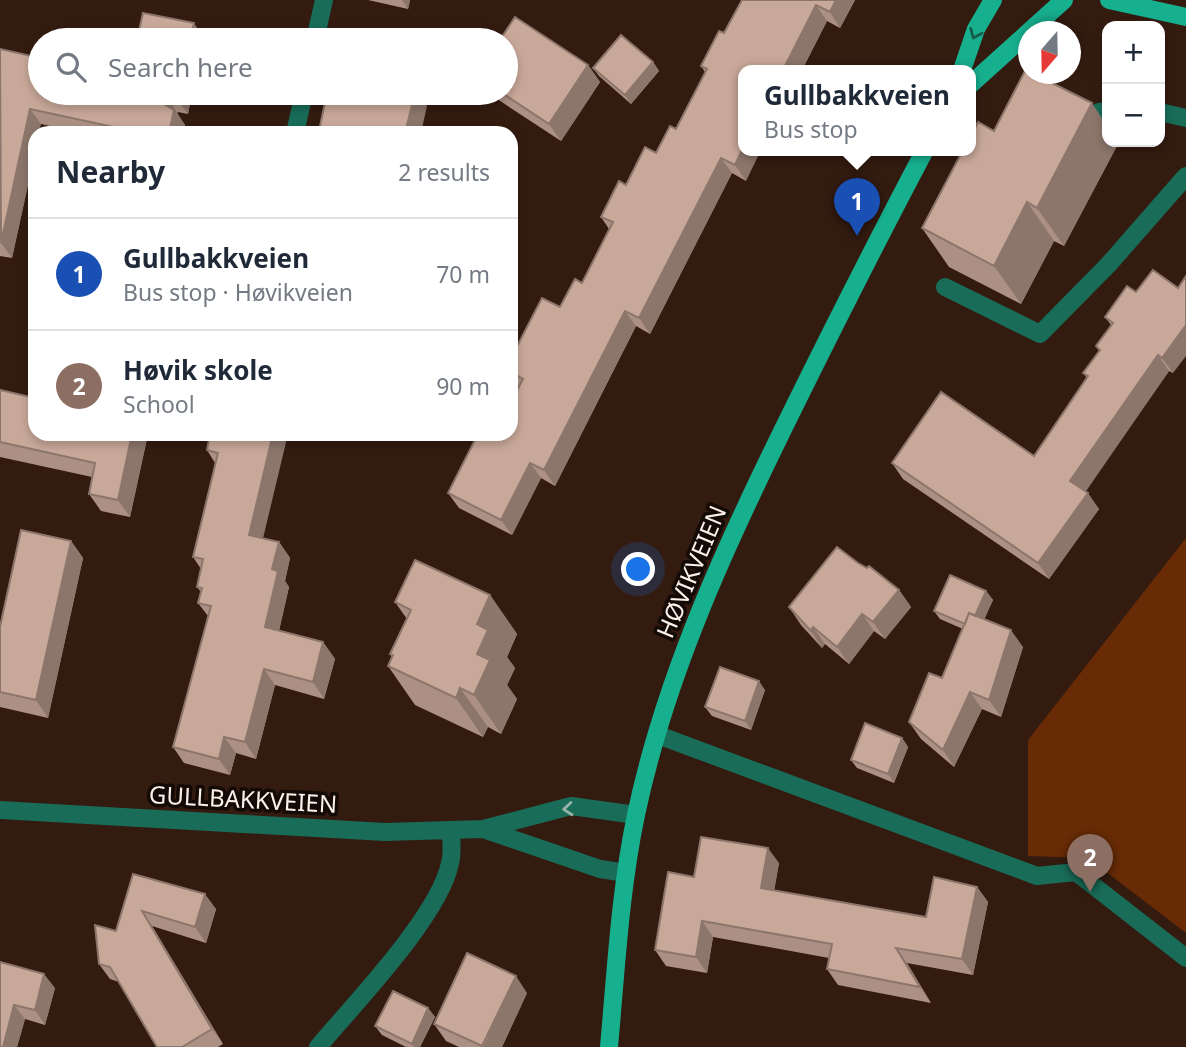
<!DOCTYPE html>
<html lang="en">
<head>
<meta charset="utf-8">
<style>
  :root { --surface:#fff; --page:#f2f2f3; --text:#1f2937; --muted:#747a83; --line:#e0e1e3; --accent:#0f766e }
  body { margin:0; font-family:"Noto Sans",sans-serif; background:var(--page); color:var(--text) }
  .controls { position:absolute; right:21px; top:21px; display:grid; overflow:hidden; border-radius:14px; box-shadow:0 4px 10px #0003 }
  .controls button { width:63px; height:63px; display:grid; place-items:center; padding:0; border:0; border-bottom:2px solid var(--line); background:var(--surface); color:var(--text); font:35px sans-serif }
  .compass { position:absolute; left:1018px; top:21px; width:63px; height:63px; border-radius:50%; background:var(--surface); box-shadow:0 4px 10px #0003; rotate:200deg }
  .you { position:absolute; left:639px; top:570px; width:24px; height:24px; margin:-18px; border:5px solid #fff; border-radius:50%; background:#1a73e8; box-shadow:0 0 0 10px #1a73e833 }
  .badge { display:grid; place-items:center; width:46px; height:46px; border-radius:50%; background:var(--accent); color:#fff; font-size:23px; font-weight:700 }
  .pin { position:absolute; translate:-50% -58px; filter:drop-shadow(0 2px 4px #0008) }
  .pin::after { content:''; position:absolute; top:37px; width:24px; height:21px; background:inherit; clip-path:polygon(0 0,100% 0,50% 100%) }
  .popup { position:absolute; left:738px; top:65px; width:238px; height:91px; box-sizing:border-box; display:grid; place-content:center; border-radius:14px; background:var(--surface); filter:drop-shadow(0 2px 5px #0005); font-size:23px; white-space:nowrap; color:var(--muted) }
  .popup b { font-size:26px; color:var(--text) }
  .popup::after { content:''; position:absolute; left:50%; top:100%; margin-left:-14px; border:14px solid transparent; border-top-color:var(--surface) }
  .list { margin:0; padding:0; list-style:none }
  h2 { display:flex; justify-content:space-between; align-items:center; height:91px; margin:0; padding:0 28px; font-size:30px }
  h2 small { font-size:23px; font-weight:400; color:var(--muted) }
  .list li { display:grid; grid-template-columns:46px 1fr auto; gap:21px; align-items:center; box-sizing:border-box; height:112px; padding:0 28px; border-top:2px solid var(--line) }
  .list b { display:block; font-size:26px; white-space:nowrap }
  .list p { margin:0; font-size:23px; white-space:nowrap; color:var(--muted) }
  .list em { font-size:23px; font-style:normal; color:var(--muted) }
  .icon { flex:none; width:38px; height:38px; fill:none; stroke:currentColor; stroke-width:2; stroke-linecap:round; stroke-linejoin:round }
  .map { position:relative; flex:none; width:1186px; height:1047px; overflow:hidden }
  .search { position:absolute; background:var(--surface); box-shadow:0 4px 10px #0003; left:28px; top:28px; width:490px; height:77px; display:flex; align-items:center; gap:18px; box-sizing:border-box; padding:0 24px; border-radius:38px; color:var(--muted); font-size:26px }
  .panel { position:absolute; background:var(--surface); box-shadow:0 4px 10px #0003; left:28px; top:126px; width:490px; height:315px; border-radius:21px }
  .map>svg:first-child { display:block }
  .green { fill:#682b05 }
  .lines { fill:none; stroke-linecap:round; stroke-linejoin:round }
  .minor { stroke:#186c58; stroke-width:18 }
  .major { stroke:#17b08f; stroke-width:18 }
  .wall { fill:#ac9084 }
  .shaded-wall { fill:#8c766b }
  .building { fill:#c8a899; stroke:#8c766b; stroke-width:2 }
  .oneway { stroke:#155c4a }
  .oneway2 { stroke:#96b4a8 }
  .labels { text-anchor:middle; stroke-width:7; stroke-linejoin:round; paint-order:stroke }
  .street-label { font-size:24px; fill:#fdefe9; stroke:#130905 }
</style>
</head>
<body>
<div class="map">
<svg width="1186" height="1047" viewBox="0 0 1186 1047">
  <rect width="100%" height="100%" fill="#331b10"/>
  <!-- green -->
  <path class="green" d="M1186,538V933L1088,858L1028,856V740Z"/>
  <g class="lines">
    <!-- minor -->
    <path class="minor" d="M315,40L324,0
      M1099,112L1107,111
      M1160,112L1186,118
      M295,133L304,93
      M945,287L1040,334L1109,264L1186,176
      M658,735L1037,876L1076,872L1186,958
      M0,810L385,832L483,829L571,806L636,815
      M483,829L600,869L626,873
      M318,1047C354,1004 440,915 450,863C453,853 451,841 451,830"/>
    <!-- major -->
    <path class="major" d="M1109,0L1186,17
      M962,70L976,29L993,0
      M971,84L1064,0
      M609,1047C616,970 620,891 636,815C666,672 730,536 795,405C837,320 880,235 925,150"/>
  </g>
  <!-- wall -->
  <path class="wall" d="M368,0H410L408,9Z
    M742,0H855L840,28L827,21L802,70H743L746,181L732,173L650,334L636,326L555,486L541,478L512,535L459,508L448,493L492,438L519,386L516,385L511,377V358L560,307L582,283L609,229L601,217L626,185L656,153L676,129L705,72L701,66L724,33Z
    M0,49L192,93L188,114L178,112L177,114L185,125L184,133H80L41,124L35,133V153L12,258L0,256Z
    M653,62L659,71L631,104L599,76L593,68Z
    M588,65L600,82L561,141L488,93H506Z
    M994,131L1119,142L1064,246L1054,241L1021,304L949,267L922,228Z
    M1178,288L1173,373L1169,371L1085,491L1099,509L1049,579L903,479L892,463L1034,456L1087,378L1083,373L1099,351L1096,346L1111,325L1105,317L1136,292Z
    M0,390L148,434L130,517L101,511L89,494L92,477L0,457Z
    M210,434L263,539L279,542L290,558L285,581L289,587L279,631L323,642L335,659L324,699L275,685L256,759L236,753L230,775L184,763L173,747L208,616L198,603L201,592L197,587L201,569L193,557L215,463L207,450Z
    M71,541L83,558L48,718L0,707V627Z
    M858,563L899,590L911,607L885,639L874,631L849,664L825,644L822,648L801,625L789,607Z
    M986,591L993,600L984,619L1023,647L1001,717L982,709L954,767L921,739L909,722L942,678L963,629L940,619L934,611Z
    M490,595L517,634L507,657L515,668L507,685L517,699L501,734L488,727L483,737L415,705L388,666L392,657L390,654L407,619L395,602Z
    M765,690L751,730L712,716L705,707Z
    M902,738L908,747L894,783L857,768L851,760Z
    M779,863L774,890L926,917L977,887L988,902L973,975L907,963L931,1003L838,985L827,969L829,958L713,937L707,973L666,966L655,950L694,877Z
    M133,874L216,909L206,943L152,926L223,1044L218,1047H157L119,982L110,979L99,964L116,931Z
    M0,962L55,988L45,1025L25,1019L17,1047H0Z
    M527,993L502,1047H459L446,1041L434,1024Z
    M428,1008L435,1017L420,1047H406L382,1035L375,1026Z"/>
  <!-- shaded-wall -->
  <path class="shaded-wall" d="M402,0H410L408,9Z
    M836,0H855L840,28L830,12Z
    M816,5L827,21L802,70H783Z
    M194,23L204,39V40H190Z
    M653,62L659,71L631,104L625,95Z
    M588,65L600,82L561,141L549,124Z
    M178,93H192L188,114L177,99Z
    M415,93H418L427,106L421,133H405Z
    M167,97L185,125L184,133H169L164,104Z
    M1092,103L1107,126V142H1119L1064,246L1037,208Z
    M30,109L41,124L39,133H35V153L12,258L1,243Z
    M743,148V150H761L746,181L735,165Z
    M721,158L732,173L650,334L639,318Z
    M1027,202L1054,241L1021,304L994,266Z
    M625,311L636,326L555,486L544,470Z
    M1186,325V356L1173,373L1162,358Z
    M1158,355L1169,371L1082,497L1070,481Z
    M132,434H148L130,517L118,500Z
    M273,434H288L260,551L249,535Z
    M530,463L541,478L512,535L501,520Z
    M1088,493L1099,509L1049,579L1038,563Z
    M71,541L83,558L48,718L36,700Z
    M279,542L290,558L285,581L289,587L276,643L265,627L272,569Z
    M899,590L911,607L885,639L873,622Z
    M986,591L993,600L977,636L971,627Z
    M490,595L517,634L507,657L515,668L507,685L517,699L501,734L474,695L477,654V624Z
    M862,614L874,631L849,664L837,647Z
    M813,627L825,644L822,648L811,631Z
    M1011,630L1023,647L1001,717L989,700Z
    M323,642L335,659L324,699L313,682Z
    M264,669L275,685L256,759L245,742Z
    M759,681L765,690L751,730L745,721Z
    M460,688L488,727L483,737L456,698Z
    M970,692L982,709L954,767L943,750Z
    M224,737L236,753L230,775L219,759Z
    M902,738L908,747L894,783L888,774Z
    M768,848L779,863L772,904L761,888Z
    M977,887L988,902L973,975L962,959Z
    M205,894L216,909L206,943L195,927Z
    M142,911L152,926L223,1044L212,1029Z
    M702,921L713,937L707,973L696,957Z
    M896,948L907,963L931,1003L920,987Z
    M44,974L55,988L45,1025L35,1010Z
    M516,976L527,993L502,1047H483Z
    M14,1005L25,1019L17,1047H3Z
    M428,1008L435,1017L420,1047H414L412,1044Z"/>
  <!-- building -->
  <path class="building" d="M742,0H836L830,12L816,5L783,70H743V148L735,165L721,158L639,318L625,311L544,470L530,463L501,520L448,493L478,434H484L492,438L495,434H511V402L523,379L511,372V358L542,298L560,307L575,279L582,283L613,222L601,217L619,181L626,185L645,147L656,153L670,126L676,129L707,69L701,66L719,31L724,33Z
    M143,13L194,23L190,40H137Z
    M515,17L588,65L549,124L502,93H506V40H500Z
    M621,35L653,62L625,95L593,68Z
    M0,49L40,58V93H178L177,99L167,97L164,104L174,110L169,133H117L118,128L30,109L1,243Z
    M1026,69L1028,71V74H1034L1092,103L1037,208L1027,202L994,266L922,228L963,150H971V136L978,122L994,131Z
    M327,93H415L405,133H328L319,131Z
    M1153,270L1178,288L1186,276V325L1162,358L1158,355L1070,481L1088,493L1038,563L892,463L941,392L1034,456L1088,376L1083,373L1100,350L1096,346L1113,323L1105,317L1127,286L1136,292Z
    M0,390L35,398V434H132L118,500L89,494L95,463L0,442Z
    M210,434H273L249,535L279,542L272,569L278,571L265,627L323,642L313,682L264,669L245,742L224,737L219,759L173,747L211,606L198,603L202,588L197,587L203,559L193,557L218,453L207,450Z
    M21,530L71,541L36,700L0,692V627Z
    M837,547L858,563L867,568L869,566L899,590L873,622L862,614L837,647L813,627L811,631L789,607Z
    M415,560L490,595L477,624L488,630L477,654L490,660L474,695L460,688L456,698L388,666L393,655L390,654L411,610L395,602Z
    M950,575L986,591L975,616L969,613L965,624L934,611Z
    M969,613L1011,630L989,700L970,692L943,750L909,722L929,673L942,678Z
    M720,667L759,681L745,721L705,707Z
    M865,723L902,738L888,774L851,760Z
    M701,837L768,848L761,888L926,917L934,877L977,887L962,959L896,948L920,987L827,969L832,944L702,921L696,957L655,950L668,872L694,877Z
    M133,874L205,894L195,927L142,911L212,1029L182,1047H157L110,967L99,964L95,925L116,931Z
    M467,953L516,976L482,1046L434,1024Z
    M0,962L44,974L35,1010L14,1005L3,1047H0Z
    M393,991L428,1008L412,1044L375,1026Z"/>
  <!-- one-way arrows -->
  <defs><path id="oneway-chevron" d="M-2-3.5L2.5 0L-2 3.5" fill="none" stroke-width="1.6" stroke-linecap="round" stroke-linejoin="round" transform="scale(1.75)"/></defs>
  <use class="oneway" href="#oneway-chevron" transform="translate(975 34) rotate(113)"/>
  <use class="oneway2" href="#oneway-chevron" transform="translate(568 809) rotate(175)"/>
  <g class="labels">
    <!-- street labels -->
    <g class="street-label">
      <text transform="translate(692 572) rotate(-67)" y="8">HØVIKVEIEN</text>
      <text transform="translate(243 800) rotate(3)" y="8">GULLBAKKVEIEN</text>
    </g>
  </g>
</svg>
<div class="controls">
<button>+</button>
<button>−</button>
</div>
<svg class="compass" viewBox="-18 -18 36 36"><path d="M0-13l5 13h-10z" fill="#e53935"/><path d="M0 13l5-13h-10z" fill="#747a83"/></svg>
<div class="you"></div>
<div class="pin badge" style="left:857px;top:236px;background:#1a4fb4">1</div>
<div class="popup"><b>Gullbakkveien</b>Bus stop</div>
<div class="pin badge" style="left:1090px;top:892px;background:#8d6e63">2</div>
<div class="search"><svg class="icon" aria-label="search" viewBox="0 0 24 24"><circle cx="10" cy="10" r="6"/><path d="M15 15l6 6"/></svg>Search here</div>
<section class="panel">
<h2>Nearby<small>2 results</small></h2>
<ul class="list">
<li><span class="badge" style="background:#1a4fb4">1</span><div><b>Gullbakkveien</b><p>Bus stop · Høvikveien</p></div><em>70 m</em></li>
<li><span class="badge" style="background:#8d6e63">2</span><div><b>Høvik skole</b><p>School</p></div><em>90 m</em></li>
</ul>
</section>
</div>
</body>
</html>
